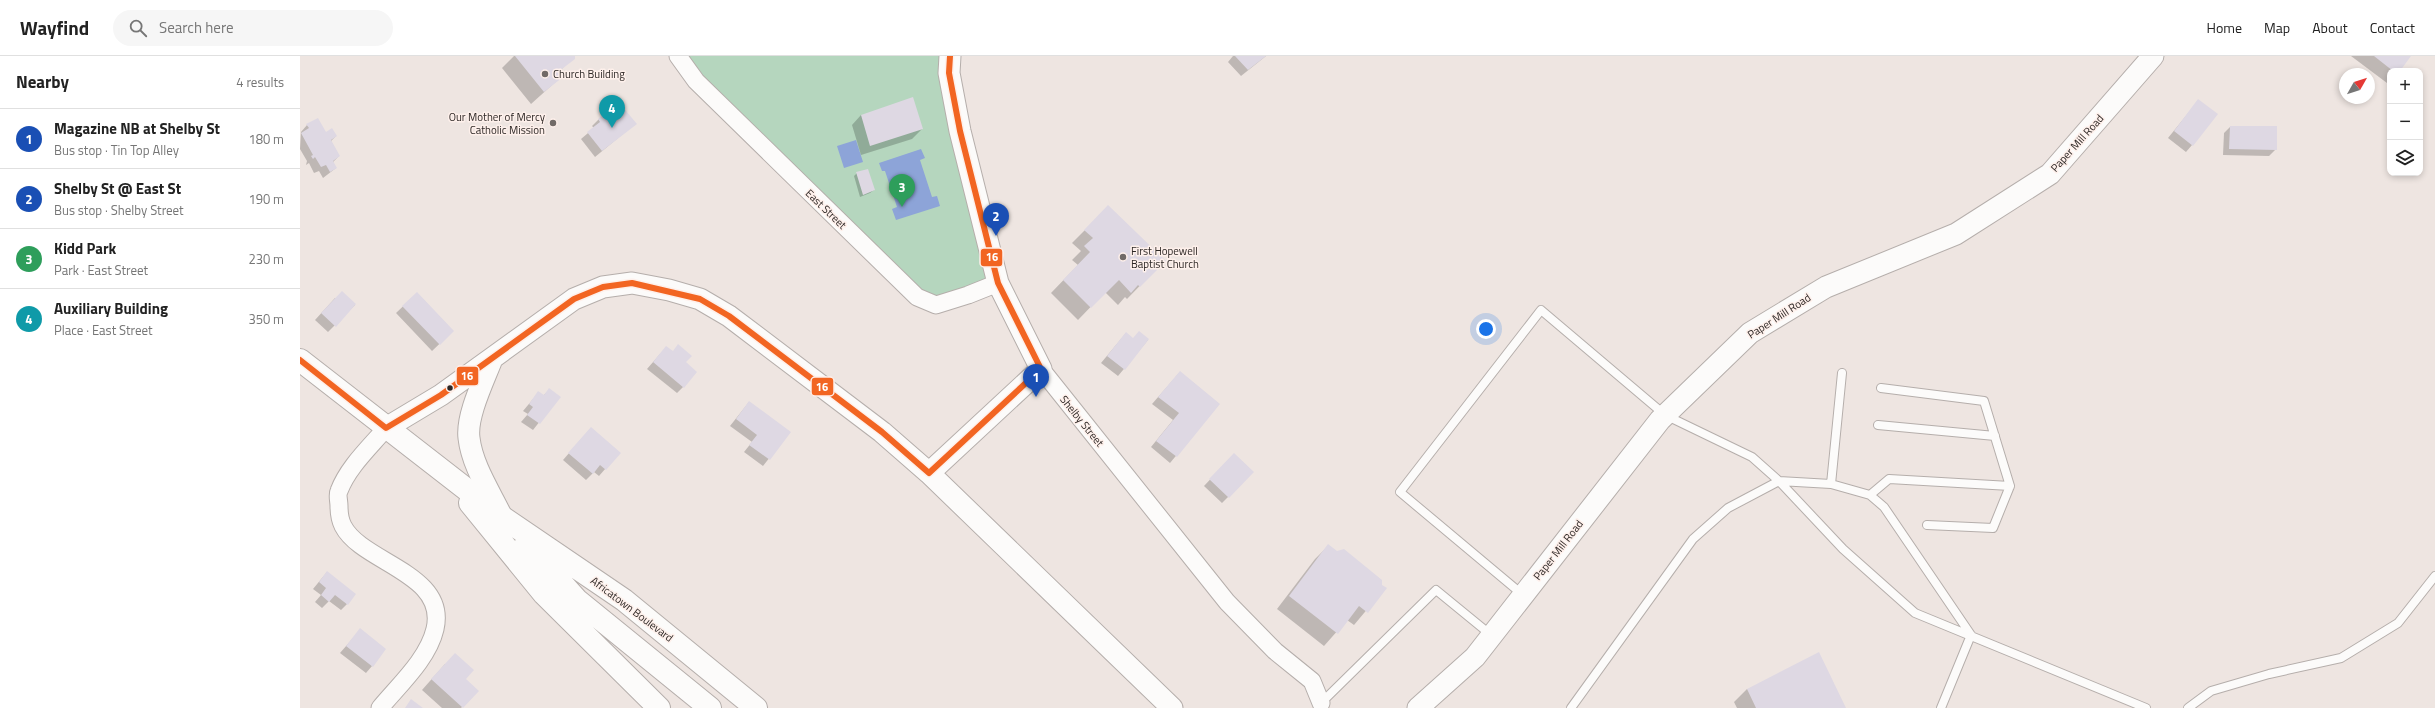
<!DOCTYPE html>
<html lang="en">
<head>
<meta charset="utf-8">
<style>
  :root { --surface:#fff; --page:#f6f6f6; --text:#222; --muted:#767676; --line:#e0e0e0; --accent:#716a67 }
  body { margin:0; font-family:"Titillium Web",sans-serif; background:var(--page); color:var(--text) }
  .controls { position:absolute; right:12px; top:12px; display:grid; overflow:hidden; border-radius:8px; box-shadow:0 2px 6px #0003 }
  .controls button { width:36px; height:36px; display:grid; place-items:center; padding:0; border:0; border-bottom:1px solid var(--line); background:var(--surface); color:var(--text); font:20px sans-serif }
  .compass { position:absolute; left:2039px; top:12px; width:36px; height:36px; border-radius:50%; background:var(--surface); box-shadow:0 2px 6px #0003; rotate:51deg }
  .you { position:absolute; left:1186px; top:273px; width:14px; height:14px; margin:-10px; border:3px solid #fff; border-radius:50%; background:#1a73e8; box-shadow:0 0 0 6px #1a73e833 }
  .badge { display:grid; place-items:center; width:26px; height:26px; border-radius:50%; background:var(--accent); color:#fff; font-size:13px; font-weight:700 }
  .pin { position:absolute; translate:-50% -33px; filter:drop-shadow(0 1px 2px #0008) }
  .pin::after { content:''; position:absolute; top:21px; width:14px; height:12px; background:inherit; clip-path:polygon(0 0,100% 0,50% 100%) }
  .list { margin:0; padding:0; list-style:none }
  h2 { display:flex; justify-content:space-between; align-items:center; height:52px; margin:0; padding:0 16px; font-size:17px }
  h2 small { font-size:13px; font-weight:400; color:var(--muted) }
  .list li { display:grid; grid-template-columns:26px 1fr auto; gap:12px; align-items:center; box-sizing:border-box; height:60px; padding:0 16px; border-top:1px solid var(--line) }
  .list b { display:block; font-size:15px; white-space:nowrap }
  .list p { margin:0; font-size:13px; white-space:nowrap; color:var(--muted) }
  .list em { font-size:13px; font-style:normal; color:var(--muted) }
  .icon { flex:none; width:22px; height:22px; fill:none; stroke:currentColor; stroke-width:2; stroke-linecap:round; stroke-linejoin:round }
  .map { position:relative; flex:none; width:2135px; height:652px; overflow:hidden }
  header { display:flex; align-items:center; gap:24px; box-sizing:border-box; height:56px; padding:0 20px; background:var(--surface); border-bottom:1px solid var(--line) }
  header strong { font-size:19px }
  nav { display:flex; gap:22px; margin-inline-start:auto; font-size:14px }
  .search { width:280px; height:36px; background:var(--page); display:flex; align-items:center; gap:10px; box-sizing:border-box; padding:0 14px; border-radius:22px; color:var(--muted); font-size:15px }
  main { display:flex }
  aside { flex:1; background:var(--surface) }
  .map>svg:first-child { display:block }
  .green { fill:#b5d6be }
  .water { fill:#8da4d8 }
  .shadow { fill:#0003 }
  .building { fill:#ded8e3 }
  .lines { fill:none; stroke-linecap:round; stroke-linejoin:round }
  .service-casing { stroke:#b5aeab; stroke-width:10 }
  .minor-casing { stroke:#b5aeab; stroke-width:19 }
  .tertiary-casing { stroke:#b5aeab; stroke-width:23 }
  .primary-casing { stroke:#b5aeab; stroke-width:24 }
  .service { stroke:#fcfbfa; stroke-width:8 }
  .minor { stroke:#fcfbfa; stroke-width:17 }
  .tertiary { stroke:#fcfbfa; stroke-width:21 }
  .primary { stroke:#fcfbfa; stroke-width:22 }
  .bus-1-casing { stroke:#fef0eb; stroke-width:9 }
  .bus-1 { stroke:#f26522; stroke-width:6 }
  .poi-dot { fill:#716a67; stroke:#fef0eb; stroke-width:1.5 }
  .bus-dot { fill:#2d2725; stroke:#fef0eb; stroke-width:1.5 }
  .labels { text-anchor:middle; stroke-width:3; stroke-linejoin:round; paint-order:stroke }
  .poi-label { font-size:11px; fill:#2d2725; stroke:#fef0eb; text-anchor:start }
  .street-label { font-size:11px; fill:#2d2725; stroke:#fef0eb }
  .line-badge { stroke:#fef0eb; stroke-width:1.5 }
  .badge-label { font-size:11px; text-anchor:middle; font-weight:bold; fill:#fff }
</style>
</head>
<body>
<header>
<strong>Wayfind</strong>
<div class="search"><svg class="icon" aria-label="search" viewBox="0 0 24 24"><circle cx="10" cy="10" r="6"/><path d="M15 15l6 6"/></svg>Search here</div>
<nav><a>Home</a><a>Map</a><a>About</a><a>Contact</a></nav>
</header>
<main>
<aside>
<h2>Nearby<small>4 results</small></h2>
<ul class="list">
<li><span class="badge" style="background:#1a4fb4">1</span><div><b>Magazine NB at Shelby St</b><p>Bus stop · Tin Top Alley</p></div><em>180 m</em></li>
<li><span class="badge" style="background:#1a4fb4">2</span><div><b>Shelby St @ East St</b><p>Bus stop · Shelby Street</p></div><em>190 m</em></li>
<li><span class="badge" style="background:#2e9e5b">3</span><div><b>Kidd Park</b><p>Park · East Street</p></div><em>230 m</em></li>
<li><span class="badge" style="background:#0f9aa8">4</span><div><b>Auxiliary Building</b><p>Place · East Street</p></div><em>350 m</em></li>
</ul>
</aside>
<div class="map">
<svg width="2135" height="652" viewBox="0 0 2135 652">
  <rect width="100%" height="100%" fill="#eee5e1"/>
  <!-- green -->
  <path class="green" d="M378,0H650L698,227L636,249Z"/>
  <!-- water -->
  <path class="water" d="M556,84L563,106L544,112L537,90Z
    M621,93L625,102L620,104L632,141L637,140L640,150L596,164L592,153L597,151L585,115H582L579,107Z"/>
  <!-- shadow -->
  <path class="shadow" d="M214,0H274L258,17L261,21L231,48L202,12Z
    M933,0H966L941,20L928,6Z
    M2051,0H2110L2098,15H2090V24L2087,27Z
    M1898,45L1892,89L1886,96L1868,82Z
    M561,59L622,73L612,83L561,99L552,69Z
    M308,62L335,68L295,101L281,83L294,72L292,70L299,63Z
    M7,69L36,80L31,85L39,100L33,106L36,112L23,122L19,115L14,117L9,107L6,109L7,105L0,93L1,76Z
    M1930,71L1976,93L1969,100L1923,99L1924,77Z
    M557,117L574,134L570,137L560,141L554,120Z
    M808,151L864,205L827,243L825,241L818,249L805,236L778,264L751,237L778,209L772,204L781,195L772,187Z
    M117,237L153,275L132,295L96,257Z
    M35,242L55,249L28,276L15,264Z
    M826,277L833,283L848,284L818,320L801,307Z
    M360,298L385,307L383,331L377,337L347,313Z
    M880,316L919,348L870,407L851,391L873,364L852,348Z
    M249,334L259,341L233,374L221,366L228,358L223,355L238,337L243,340Z
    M449,346L489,377L463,410L444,396L452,386L430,370Z
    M291,372L319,397L299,420L294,416L286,424L263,404Z
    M934,398L953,416L922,447L904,430Z
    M1028,490L1085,532L1054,569L1047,564L1024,590L977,553L1015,503Z
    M27,516L47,548L41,554L29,545L22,552L15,546L21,539L13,533Z
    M60,574L72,610L66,617L40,597Z
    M145,608L177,635L161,652H142L122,634Z
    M1447,633L1545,652H1437L1434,646Z"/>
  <!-- building -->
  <path class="building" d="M215,0H275V3L258,16L263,21L244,36Z
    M935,0H966L948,14Z
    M2074,0H2111L2100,15H2093Z
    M613,41L623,73L570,90L561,59Z
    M1898,43L1918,58L1893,90L1874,75Z
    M321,49L337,68L302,95L287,76L300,66L298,63L305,57L308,60Z
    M18,62L26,76L32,72L37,80L31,84L40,100L33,105L37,112L30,116L26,109L21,111L15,101L13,103L11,100L13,99L1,77L9,72L6,68Z
    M1930,70H1977V94L1929,93Z
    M568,113L575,134L563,139L556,116Z
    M808,149L866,205L840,231L838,229L831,237L819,224L791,252L763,224L790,196L784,190L793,182L784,174Z
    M42,235L56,248L36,271L21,257Z
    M117,236L154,275L140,289L102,250Z
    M839,275L849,283L825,314L807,300L826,276L833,282Z
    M378,288L392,300L386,306L397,316L384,332L353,306L366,290L373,295Z
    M880,315L920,348L877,401L856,385L879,357L858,341Z
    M249,332L261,341L240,368L227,359L233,351L229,348L238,335L244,339Z
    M449,345L491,376L470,404L449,389L457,379L436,363Z
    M291,371L321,397L306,414L300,409L293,418L268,397Z
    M934,397L954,416L929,442L909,423Z
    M1028,488L1037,495L1044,493L1082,524V529L1087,532L1068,557L1059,550L1038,578L989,540Z
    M27,515L56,538L48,549L35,539L29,546L21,539L26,532L19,526Z
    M60,572L86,593L73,611L46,590Z
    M1519,596L1546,652H1456L1447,633Z
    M155,597L174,614L166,623L179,635L163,652L131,623Z
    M111,643L123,652H105Z"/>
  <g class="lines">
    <defs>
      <path id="service" d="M1581,332L1684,345L1710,430
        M1578,369L1695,380
        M1531,428L1542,317
        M1570,439L1589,423L1710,430L1693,472L1627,469
        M1223,539L1100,436L1241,254L1365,359L1452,401L1479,425L1543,493L1615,557L1846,652
        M1021,647L1136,534L1191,579
        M1271,652L1393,483L1428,452L1479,425L1531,428L1570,439L1584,451L1671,579
        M1641,652L1671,579
        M1888,652L1911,635L1969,618L2041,602L2098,567L2135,520"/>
      <path id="minor" d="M378,0L396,25L617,241L636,249L668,239L698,227
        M741,313L927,546L975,595L1012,625L1021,647
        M80,652C99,629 128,603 135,573C148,517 62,507 43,470C40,464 39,457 39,450C39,445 37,439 39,435C48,411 70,391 86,372"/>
      <path id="tertiary" d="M192,303C184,324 166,360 169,382C172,409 190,436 202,461
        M86,372L141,339L274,243L303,231L332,227L369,234L400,243L429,260L582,376L629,417L872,652
        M629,417L741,313L698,227L660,75L649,17L650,0
        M1118,652L1175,601L1360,364L1450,277L1526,231L1656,178L1750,118L1853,0"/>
      <path id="primary" d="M0,304L202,461L324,544L456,652
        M170,447L244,538L359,652
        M226,487L277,544L410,652"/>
    </defs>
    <!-- service casing -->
    <use href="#service" class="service-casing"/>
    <!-- minor casing -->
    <use href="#minor" class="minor-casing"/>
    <!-- tertiary casing -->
    <use href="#tertiary" class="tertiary-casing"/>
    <!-- primary casing -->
    <use href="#primary" class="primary-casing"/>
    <!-- service -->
    <use href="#service" class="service"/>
    <!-- minor -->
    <use href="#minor" class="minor"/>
    <!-- tertiary -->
    <use href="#tertiary" class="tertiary"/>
    <!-- primary -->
    <use href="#primary" class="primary"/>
    <defs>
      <path id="bus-1" d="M0,304L86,372L141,339L274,243L303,231L332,227L400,243L429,260L582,376L629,417L741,313L698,227L660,75L649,17L650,0"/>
    </defs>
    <!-- bus-1 casing -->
    <use href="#bus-1" class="bus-1-casing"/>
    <!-- bus-1 -->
    <use href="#bus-1" class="bus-1"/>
  </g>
  <!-- markers -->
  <g class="poi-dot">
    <circle cx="245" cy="18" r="4"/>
    <circle cx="253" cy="67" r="4"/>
    <circle cx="823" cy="201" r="4"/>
  </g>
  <circle class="bus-dot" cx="150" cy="332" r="3.5"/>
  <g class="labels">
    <!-- poi labels -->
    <g class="poi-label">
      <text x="253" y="22">Church Building</text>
      <text x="245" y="65" text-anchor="end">Our Mother of Mercy<tspan x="245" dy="13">Catholic Mission</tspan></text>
      <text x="831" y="199">First Hopewell<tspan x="831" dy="13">Baptist Church</tspan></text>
    </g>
    <!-- street labels -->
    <g class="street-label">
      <text transform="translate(1777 87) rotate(-48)" y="4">Paper Mill Road</text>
      <text transform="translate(526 153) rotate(44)" y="4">East Street</text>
      <text transform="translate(1479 260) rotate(-33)" y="4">Paper Mill Road</text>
      <text transform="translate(782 365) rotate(51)" y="4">Shelby Street</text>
      <text transform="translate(1258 494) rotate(-52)" y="4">Paper Mill Road</text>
      <text transform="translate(332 553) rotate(37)" y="4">Africatown Boulevard</text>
    </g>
  </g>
  <g class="line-badge">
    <rect x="680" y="192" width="23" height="19" rx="4" fill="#f26522"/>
    <rect x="156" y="310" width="23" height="20" rx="4" fill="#f26522"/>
    <rect x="511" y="321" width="23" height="19" rx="4" fill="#f26522"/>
  </g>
  <g class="badge-label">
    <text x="692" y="205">16</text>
    <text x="167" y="324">16</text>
    <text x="522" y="335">16</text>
  </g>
</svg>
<div class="controls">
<button>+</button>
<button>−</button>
<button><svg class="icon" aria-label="layers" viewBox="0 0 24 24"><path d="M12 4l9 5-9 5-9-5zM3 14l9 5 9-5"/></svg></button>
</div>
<svg class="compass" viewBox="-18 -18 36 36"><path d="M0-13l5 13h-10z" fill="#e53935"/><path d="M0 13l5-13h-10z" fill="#767676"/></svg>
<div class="you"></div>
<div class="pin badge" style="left:736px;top:341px;background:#1a4fb4">1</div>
<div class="pin badge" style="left:696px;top:180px;background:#1a4fb4">2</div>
<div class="pin badge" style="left:602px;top:151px;background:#2e9e5b">3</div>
<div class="pin badge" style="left:312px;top:72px;background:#0f9aa8">4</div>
</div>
</main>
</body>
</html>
